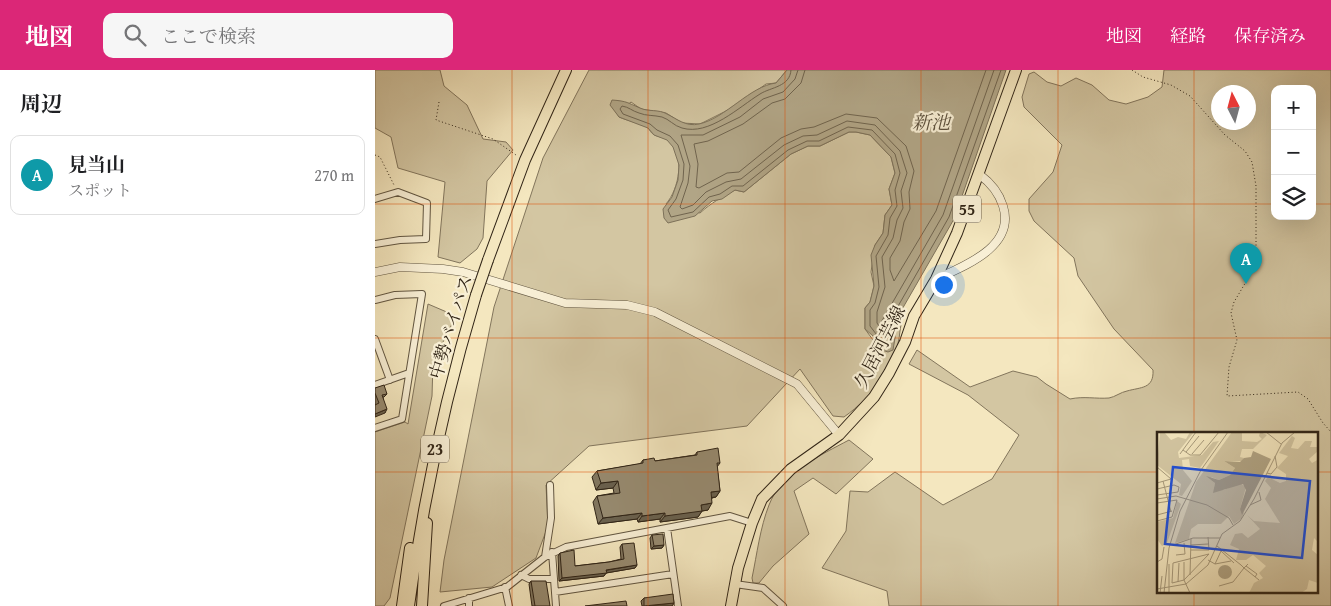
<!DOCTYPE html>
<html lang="ja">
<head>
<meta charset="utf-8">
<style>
  :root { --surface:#fff; --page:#f6f6f6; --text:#202124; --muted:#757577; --line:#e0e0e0; --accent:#db2777 }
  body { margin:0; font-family:"Gentium Book Plus","Noto Serif JP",serif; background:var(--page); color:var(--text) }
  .controls { position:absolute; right:15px; top:15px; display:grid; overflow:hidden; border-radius:10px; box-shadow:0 5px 20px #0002 }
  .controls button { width:45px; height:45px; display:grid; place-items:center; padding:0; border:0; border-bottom:1px solid var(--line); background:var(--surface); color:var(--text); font:25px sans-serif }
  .compass { position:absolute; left:836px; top:15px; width:45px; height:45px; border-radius:50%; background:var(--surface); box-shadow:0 5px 20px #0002; rotate:354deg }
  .you { position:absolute; left:568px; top:214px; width:18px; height:18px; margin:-12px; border:4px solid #fff; border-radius:50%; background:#1a73e8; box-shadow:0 0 0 8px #1a73e833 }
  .badge { display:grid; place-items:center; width:32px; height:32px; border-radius:50%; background:var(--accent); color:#fff; font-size:16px; font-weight:700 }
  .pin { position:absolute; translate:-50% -41px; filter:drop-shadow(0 1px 2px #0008) }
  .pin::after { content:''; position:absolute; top:26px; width:18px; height:15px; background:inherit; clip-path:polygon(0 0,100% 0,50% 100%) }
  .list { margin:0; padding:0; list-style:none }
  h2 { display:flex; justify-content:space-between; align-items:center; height:65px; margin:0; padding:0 20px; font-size:21px }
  h2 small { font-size:16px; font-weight:400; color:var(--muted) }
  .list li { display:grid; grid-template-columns:32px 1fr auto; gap:15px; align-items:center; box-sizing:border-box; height:80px; margin:0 10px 10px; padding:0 10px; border:1px solid var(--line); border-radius:10px }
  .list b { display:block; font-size:19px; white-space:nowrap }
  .list p { margin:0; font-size:16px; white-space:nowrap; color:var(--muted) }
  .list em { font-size:16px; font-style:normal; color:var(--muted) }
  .icon { flex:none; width:28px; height:28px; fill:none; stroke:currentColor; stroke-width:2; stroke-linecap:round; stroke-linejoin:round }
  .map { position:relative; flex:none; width:956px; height:536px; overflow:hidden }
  header { display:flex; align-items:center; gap:30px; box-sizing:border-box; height:70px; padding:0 25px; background:var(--accent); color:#fff }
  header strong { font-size:24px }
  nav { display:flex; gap:28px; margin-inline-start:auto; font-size:18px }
  .search { width:350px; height:45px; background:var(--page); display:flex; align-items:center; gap:12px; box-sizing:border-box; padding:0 18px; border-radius:10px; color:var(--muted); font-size:19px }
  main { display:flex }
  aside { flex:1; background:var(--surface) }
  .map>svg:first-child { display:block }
  .green { fill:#d3c6a2; stroke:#82755c; fill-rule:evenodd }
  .water { fill:#b1a586; stroke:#7d7159 }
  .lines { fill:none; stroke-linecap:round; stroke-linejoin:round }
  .shore { stroke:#70644e; stroke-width:1 }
  .minor-casing { stroke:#615540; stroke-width:8 }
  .tertiary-casing { stroke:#615540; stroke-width:9 }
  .primary-casing { stroke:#302416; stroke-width:12 }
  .trunk-casing { stroke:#302416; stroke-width:12 }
  .path { stroke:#302416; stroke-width:1; stroke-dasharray:1 2.5; stroke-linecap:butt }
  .minor { stroke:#f8efd5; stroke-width:6 }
  .tertiary { stroke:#f8efd5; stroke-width:8 }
  .primary { stroke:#f4e7bf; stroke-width:10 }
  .trunk { stroke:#f4e7bf; stroke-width:10 }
  .trunk-bridge-casing { stroke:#302416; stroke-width:12; stroke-linecap:butt }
  .trunk-bridge { stroke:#f4e7bf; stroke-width:10 }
  .wall { fill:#81765f; stroke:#302416 }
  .shaded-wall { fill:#69604d; stroke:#302416 }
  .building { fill:#96896e; stroke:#302416 }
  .grid { fill:none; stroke:#df560c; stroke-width:1; stroke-opacity:0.55 }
  .labels { text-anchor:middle; stroke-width:4.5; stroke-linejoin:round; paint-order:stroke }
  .shield { fill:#f8efd5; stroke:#6c614f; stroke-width:1 }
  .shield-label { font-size:16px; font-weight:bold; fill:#302416 }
  .street-label { font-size:18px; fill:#302416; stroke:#f8efd5 }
  .water-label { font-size:19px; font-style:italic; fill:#5d513d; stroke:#f8efd5 }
  .inset-road { fill:none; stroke:#a6997b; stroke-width:1 }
  .view { fill:#1d4ed8; fill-opacity:0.15; stroke:#1d4ed8; stroke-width:2.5 }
  .inset-edge { fill:none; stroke:#302416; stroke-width:2.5 }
</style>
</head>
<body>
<header>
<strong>地図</strong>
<div class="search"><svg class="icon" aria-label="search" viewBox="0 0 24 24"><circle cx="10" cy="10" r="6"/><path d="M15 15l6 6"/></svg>ここで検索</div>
<nav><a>地図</a><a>経路</a><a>保存済み</a></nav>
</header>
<main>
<aside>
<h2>周辺<small></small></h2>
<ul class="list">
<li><span class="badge" style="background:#0f9aa8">A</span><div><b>見当山</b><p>スポット</p></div><em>270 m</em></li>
</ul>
</aside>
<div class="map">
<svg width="956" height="536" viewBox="0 0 956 536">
  <rect width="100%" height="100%" fill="#f4e7bf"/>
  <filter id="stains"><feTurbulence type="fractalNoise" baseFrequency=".004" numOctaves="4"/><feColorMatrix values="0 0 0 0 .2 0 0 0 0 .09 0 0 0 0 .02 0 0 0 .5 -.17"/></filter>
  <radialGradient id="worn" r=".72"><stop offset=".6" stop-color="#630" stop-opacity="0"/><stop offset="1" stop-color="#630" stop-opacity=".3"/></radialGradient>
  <!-- green -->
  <path class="green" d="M0,0H65L69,16L92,35L108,69L131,72L138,80L112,111L108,168L102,179L85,193L63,187L70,112L23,98L16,67L0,58Z
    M214,0H412L401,13L391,14L359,37L325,54L307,53L291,43L266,39L256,32L242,43L244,47C253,51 266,53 273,58C275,60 276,63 278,64C282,67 289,67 293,70C311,85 304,119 291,134L325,143C336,133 347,127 360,120L369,122L416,84L433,76H445L474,62H481L495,65L516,87L520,103L514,119L517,135L510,145L508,163L500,175L496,202L499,216L495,232L490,238V259L501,274L520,268L518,255L526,242C528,247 526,254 525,261C522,296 497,327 469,347L458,346L425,299L372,356L214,376L171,415L173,456L161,488L117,517L65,522L69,490L119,237L168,88Z
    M789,0H956V536H514L512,521L447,498L471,461L475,421L493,422L520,402L568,435L617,409L644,365L593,325L534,294L542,280L595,317L638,301L662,307L671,314L695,329C709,326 721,329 734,328C740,327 746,322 752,321C766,317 779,319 778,300L739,259L703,206L699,188L659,151L654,141V129L678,102L687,75L649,37L647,27L654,4L659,2L672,12L686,16L701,8L717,15L734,30L751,34L773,27L787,17ZM900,19H937V146H900ZM844,22H874V52H844ZM784,364H942V522H784Z
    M53,234L81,246L58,292L57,326L15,528L9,536H0V362L30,352L33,354Z
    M474,370L498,389L461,424L438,408L419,421L434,464L398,496L384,513H378L377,508C382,484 385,458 394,435C406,403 446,385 474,370Z"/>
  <!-- water -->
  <path class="water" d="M412,0H631L579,149L518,255L520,268L518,280L513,282L504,279L498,266L490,259V238L495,232L499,216L496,185L500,175L508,163L510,145L517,135L514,119L520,103L516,87L495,65L481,62H474L445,76H433L416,84L369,122L360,120L347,129L337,131L320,146L293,153L289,148L288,139L297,127L303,110L304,95L298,77L292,70L279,65L273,58L244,47L235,35L237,30C252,31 253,33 265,38C273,42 284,39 292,44C302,49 311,57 324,54C351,48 375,16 401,13Z"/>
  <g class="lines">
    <!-- shore -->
    <path class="shore" d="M416,0C415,17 396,17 385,24C364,37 334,66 307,58C299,56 294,49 287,47C279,45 271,46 264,43C257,41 254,37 247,36L245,39L248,44L275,54L282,60L295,66L303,75L309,94L308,110L301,129L293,140L296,147L318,142L334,127L345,124L357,116H368L413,80L432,71H444L473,57L497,60L520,84L525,103L520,120L522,136L515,148L513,165L501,186L504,217L500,233L495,240V256L511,277L515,268L514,252L574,147L626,0
      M423,0L420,9L408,22L388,29L365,47L328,65H306L315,96L313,113L305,137L307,139L318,135L331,122L351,112L366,109L409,75L428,66L442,65L472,51L500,55L525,81L532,103L526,121L528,138L522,150L518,168L507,187L510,217L502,242V253L504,256L568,145L619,0
      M430,0L426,13L410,29L397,33L368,54L333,71L319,74L323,94L321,117L324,118L352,103L364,102L406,68L426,59L439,57L471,44L502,48L531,76L539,101L534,122L535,139L529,152L525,171L515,188V200L519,211L561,141L611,0"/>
    <defs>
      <path id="minor" d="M0,129L23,122L52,133L51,169L25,170L0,174
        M0,230L20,225L47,224L27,349L0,358
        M0,269L15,310
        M0,315L34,303
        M292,458L303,536
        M177,482L181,536
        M170,487L176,448L175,415
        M146,505L154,509H179
        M360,514L388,518L408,536
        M130,517L134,536
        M180,522L298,504
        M94,528V536
        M69,536L132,517L170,487L191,477L355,446L377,453"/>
      <path id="tertiary" d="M0,202L25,197L68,199L88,202L190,233L252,235L280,242L422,314L464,365
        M561,209C589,196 641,177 628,136C624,123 616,113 605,105"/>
      <path id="primary" d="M356,536L363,498L377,453L387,429L416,399L464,365L499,327L514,303L530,272L539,246L561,209L582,163L641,0"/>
      <path id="trunk" d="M113,190L150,90L191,0
        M27,536L35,478
        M34,536C48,430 70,328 101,225
        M47,536L52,453"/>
    </defs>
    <!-- minor casing -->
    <use href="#minor" class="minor-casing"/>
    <!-- tertiary casing -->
    <use href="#tertiary" class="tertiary-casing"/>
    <!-- primary casing -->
    <use href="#primary" class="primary-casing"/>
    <!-- trunk casing -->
    <use href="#trunk" class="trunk-casing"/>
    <!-- path -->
    <path class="path" d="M757,0L768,7L796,15L815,26L850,65L870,81L877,92L881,116V186L878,200L859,232L856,243L862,270L854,297L852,326L923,322L933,329L948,353L956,362
      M64,32L61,50L118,69L141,85
      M0,85L5,87L19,115"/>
    <!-- minor -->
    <use href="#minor" class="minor"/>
    <!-- tertiary -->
    <use href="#tertiary" class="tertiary"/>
    <!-- primary -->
    <use href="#primary" class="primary"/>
    <!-- trunk -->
    <use href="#trunk" class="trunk"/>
    <defs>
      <path id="trunk-bridge" d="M101,225L113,190"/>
    </defs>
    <!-- trunk-bridge casing -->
    <use href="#trunk-bridge" class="trunk-bridge-casing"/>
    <!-- trunk-bridge -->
    <use href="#trunk-bridge" class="trunk-bridge"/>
  </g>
  <!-- wall -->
  <path class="wall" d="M0,318L12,324L9,327H8L10,343L0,334Z
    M322,382L345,393L342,397L345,421L341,427L337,428L333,440L327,441L323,447L285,452V449L263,452L262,449L223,454L218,432L222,426L239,423L238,418L221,420L217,407L222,401L265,394L268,390L280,391L320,385Z
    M277,465L289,475L287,478L276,479L275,468Z
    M247,474L262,495L260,498L231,503L229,506L184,511L183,486L185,483L200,496L234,492L246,489L245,477Z
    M156,511L175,536H157L154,514Z
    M269,528L299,533L297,536H267L266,531Z"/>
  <!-- shaded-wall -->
  <path class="shaded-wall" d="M12,339L10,343L0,347V344Z
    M243,411L238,418L221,420L226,413Z
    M345,421L341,427L331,428L336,422Z
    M337,433L333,440L327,441L323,447L285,452L290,446L326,435Z
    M267,443L262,449L223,454L228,448Z
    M290,443L285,449L263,452L267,446Z
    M289,475L287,478L276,479L279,476Z
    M262,495L260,498L231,503L229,506L184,511L187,508Z
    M299,533L297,536H269Z"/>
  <!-- building -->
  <path class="building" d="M9,315L12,324L7,325L12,339L0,344V335L4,333L0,323V318Z
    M343,378L345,393H342L345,421L336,422L337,433L326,435L327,441L290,446V443L267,446V443L228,448L222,426L245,423L243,411L226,413L222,401L268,393V390L279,388L280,391L322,385V382Z
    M288,464L289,475L279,476L277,465Z
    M259,473L262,495L231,500L232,503L187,508L185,483L199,480L200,496L234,492L249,489L247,474Z
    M156,511H171L175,536H160Z
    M298,524L299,533L269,536V528Z
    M251,531L252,536H210Z"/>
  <!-- grid -->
  <path class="grid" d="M137,0V536M273,0V536M410,0V536M546,0V536M683,0V536M819,0V364M0,134H900M937,134H956M0,268H956M0,402H784M942,402H956M819,522V536"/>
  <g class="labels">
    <!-- shield labels -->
    <g class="shield">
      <rect x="578" y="125.5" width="28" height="27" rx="4"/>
      <rect x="46" y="365.5" width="28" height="27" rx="4"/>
    </g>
    <g class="shield-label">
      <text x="592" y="145">55</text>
      <text x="60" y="385">23</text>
    </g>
    <!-- street labels -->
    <g class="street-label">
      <text transform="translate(76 257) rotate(-73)" y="6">中勢バイパス</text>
      <text transform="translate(505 277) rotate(-63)" y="6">久居河芸線</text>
    </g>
    <!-- water labels -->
    <g class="water-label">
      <text x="556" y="59">新池</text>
    </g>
  </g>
  <!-- overview -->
  <g transform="translate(782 362)">
    <rect width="161" height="161" fill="#f4e7bf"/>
    <path d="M3,0H7L14,8L21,5L29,7L33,0H37L21,20L22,26L45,23L56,10L62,9L43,36L33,34L32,27L25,28L26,38L35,49L25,64L22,63L24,52L0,33ZM75,0H85V9L100,10L105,7L102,4L103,0L110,3L96,17H85L83,25L87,26L85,29H67L78,36L73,43L62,48L54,45L58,51L57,58H67L83,51L89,55L83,77L87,81L88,78L85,86L77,92L72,84L64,92H41L34,97L32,107L18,111L39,50ZM135,4L138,6L134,16L141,17L148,9H155L153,15H160L161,19L152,27L155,31L162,27L161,110L157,106L155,118L161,123V151L152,148L150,157L144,161H92L97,151L106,146L102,141L109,134L96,123L89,128H79L82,117L73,113L78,102L85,101L91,106L103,97L90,83L97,89L123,91L108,67L114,56L108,49L111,45L123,51L129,49V42L120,36L131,24L122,21ZM20,69L24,72L10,111L5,114L0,107V90L16,86Z" fill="#d3c6a2"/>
    <path d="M96,19L114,27L85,83L83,77L89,58L86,52L56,61L58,51L49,44L62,48L73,43L78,36L67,29L83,30L87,26L94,25ZM61 140a7 7 0 1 1 14 0a7 7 0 1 1-14 0Z" fill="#b1a586"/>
    <path class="inset-road" d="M109,0L124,12M26,18L33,23H43L62,0M29,20L42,4M23,22L39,0M35,22L47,8M0,35L14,47L0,51M110,41L114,42L120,35L118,24M6,49L14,80M0,57L17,53L22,55L21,60L0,63M0,67L19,64L50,73L72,86L76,93M0,71L20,68L15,85L0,89M93,73L104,68L102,60M0,83L15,79M16,113L36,106H63M34,113L51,112M60,114L84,133M34,118H52L51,105M52,122L27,148L15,151L16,131ZM19,123L28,122L27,111M51,128L58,132L64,119L77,131M0,130L5,127L7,115M27,130V148L33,161M58,132L74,129M91,132L87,136L102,148M89,134L100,142L98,145M33,143L34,107M21,150L22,131M62,154L76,150L87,136L84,133M0,157L29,152L51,133L65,102L83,89L97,67L125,11L138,0M3,161L5,144M7,161L12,116L23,79L44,38L71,0M12,161V132"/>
    <path class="view" d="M16,35L153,49L145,126L8,112Z"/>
    <rect width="161" height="161" class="inset-edge"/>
  </g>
  <rect width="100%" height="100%" filter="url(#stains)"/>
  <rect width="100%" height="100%" fill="url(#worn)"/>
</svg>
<div class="controls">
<button>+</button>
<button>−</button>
<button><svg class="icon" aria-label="layers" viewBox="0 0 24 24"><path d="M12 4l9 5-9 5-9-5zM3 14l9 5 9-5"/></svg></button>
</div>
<svg class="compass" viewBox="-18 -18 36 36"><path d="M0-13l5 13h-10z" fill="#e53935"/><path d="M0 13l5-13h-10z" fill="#757577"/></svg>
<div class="you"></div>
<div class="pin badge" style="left:871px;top:214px;background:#0f9aa8">A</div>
</div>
</main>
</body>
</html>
